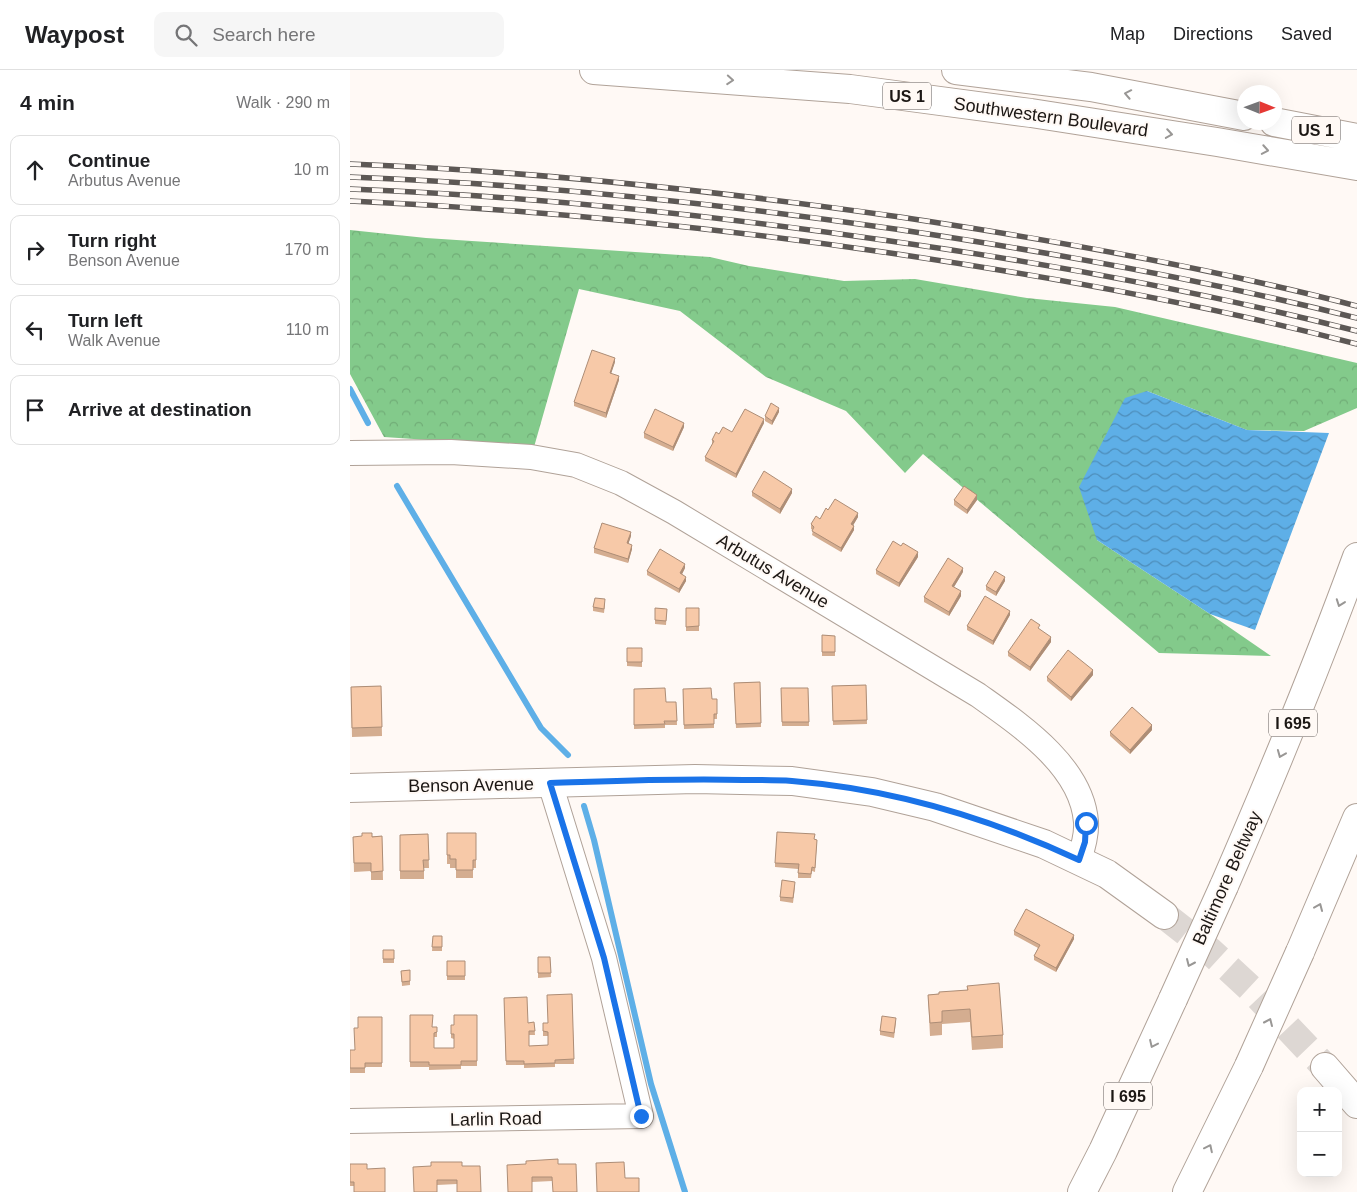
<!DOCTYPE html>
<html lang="en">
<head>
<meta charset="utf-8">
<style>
  :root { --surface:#fff; --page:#f6f6f6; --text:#202124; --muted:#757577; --line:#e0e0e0 }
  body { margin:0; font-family:Arial,sans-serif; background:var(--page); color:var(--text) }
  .controls { position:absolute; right:15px; bottom:15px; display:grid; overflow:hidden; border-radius:10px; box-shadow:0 5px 20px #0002 }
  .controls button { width:45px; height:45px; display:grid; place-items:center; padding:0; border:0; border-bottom:1px solid var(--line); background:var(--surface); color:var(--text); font:25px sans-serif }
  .compass { position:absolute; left:887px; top:15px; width:45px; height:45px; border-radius:50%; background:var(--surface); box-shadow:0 5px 20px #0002; rotate:91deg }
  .stop { position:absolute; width:15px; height:15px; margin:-11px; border:4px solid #1a73e8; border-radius:50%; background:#fff }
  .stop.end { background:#1a73e8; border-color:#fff; box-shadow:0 1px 5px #0008 }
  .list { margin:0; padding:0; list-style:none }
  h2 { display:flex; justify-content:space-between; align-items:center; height:65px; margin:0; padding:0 20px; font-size:21px }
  h2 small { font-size:16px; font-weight:400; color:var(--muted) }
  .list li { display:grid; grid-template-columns:32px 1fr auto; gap:15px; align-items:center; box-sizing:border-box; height:70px; margin:0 10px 10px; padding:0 10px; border:1px solid var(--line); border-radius:10px }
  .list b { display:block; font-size:19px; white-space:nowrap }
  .list p { margin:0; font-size:16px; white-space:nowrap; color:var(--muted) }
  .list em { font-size:16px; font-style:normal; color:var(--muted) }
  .icon { flex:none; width:28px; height:28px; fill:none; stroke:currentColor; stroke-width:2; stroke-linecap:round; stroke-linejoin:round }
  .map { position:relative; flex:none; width:1007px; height:1122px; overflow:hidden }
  header { display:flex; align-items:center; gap:30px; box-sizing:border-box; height:70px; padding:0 25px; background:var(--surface); border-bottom:1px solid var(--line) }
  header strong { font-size:24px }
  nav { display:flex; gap:28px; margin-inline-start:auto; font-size:18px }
  .search { width:350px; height:45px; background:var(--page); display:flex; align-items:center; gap:12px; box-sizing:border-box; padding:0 18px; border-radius:10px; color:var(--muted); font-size:19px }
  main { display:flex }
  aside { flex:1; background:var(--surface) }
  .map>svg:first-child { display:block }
  .forest { fill:url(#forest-crowns) }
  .water { fill:url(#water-waves) }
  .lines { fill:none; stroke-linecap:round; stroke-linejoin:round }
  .stream { stroke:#5eafe7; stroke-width:6 }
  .tertiary-tunnel { stroke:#ddd7d3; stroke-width:28; stroke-dasharray:28 14; stroke-linecap:butt }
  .minor-casing { stroke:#b0a298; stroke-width:26 }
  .tertiary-casing { stroke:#b0a298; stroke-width:30 }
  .primary-casing { stroke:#b0a298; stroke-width:30 }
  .motorway-casing { stroke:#b0a298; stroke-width:30 }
  .minor { stroke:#fff; stroke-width:24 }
  .tertiary { stroke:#fff; stroke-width:28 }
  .primary { stroke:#fff; stroke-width:28 }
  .motorway { stroke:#fff; stroke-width:28 }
  .rail-casing { stroke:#5d5855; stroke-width:5.5 }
  .rail { stroke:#fff9f5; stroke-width:4; stroke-dasharray:11; stroke-linecap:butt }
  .motorway-bridge-casing { stroke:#b0a298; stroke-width:30; stroke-linecap:butt }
  .motorway-bridge { stroke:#fff; stroke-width:28 }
  .wall { fill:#d4ad90 }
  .shaded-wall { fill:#ad8d76 }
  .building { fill:#f7c9a8; stroke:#ad8d76 }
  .oneway { stroke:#999795 }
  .route { stroke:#1a73e8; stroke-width:6 }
  .labels { text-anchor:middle; stroke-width:4; stroke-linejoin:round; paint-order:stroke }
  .shield { fill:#fff9f5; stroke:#605b58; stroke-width:1 }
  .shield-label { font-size:16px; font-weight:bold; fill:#1c1714 }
  .street-label { font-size:18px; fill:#1c1714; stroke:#fff9f5 }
</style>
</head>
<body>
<header>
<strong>Waypost</strong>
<div class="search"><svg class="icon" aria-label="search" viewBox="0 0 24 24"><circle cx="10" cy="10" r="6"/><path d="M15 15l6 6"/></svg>Search here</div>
<nav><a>Map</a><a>Directions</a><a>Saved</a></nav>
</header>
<main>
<aside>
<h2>4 min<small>Walk · 290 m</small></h2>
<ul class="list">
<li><svg class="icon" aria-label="ahead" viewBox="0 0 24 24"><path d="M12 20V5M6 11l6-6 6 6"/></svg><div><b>Continue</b><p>Arbutus Avenue</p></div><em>10 m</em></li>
<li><svg class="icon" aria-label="right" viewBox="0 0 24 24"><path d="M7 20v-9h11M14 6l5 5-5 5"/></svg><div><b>Turn right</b><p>Benson Avenue</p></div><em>170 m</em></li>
<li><svg class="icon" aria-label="left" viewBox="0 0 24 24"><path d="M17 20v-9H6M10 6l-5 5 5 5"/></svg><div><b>Turn left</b><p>Walk Avenue</p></div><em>110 m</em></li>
<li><svg class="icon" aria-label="arrive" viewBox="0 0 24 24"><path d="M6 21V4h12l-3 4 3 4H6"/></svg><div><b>Arrive at destination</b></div></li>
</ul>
</aside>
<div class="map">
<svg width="1007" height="1122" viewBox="0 0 1007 1122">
  <defs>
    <pattern id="forest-crowns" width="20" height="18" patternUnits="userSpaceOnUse" patternTransform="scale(1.25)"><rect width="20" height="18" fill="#83ca8b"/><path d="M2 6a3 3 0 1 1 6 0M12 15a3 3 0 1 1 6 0" fill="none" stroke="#71ad77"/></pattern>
    <pattern id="water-waves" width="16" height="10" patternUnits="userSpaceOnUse" patternTransform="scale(1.25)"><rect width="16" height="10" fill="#5eafe7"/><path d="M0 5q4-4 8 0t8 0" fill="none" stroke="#4d8dba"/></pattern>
  </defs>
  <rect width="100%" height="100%" fill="#fff9f5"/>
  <!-- forest -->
  <path class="forest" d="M0,160L76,168L360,187L399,196L494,211L565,209L677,228L765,237L1007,293V338L954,361L897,360L797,321L747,470L860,544L921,586L809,583L573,384L555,403L496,341L416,307L330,241L229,219L184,377L34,367L0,304Z"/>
  <!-- water -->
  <path class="water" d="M797,321L897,360L979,363L905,560L860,544L747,470L729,417L775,328Z"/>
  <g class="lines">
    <!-- stream -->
    <path class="stream" d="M0,319L18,353
      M47,416L191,658L218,685
      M234,736L244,770L301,1014L335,1122"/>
    <!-- tertiary-tunnel -->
    <path class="tertiary-tunnel" d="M814,845L860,881L901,919L975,997"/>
    <defs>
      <path id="minor" d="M0,383L101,382L181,387L226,395L271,413L324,442L628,625C670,655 732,696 736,752C737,765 733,778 729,790
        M0,1051L291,1046L254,888L200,713"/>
      <path id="tertiary" d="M0,718L345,709L442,711L522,722L585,737L694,774L757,804L814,845
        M975,997L1007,1034"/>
      <path id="primary" d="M244,0L500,19L681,43L867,72L1007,96
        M606,0L741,17L894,46
        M924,52L1007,68"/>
      <path id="motorway" d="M874,816C921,708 966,599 1007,487
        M950,882L1007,748
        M732,1122L753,1081L823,929
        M837,1122L899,996"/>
    </defs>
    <!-- minor casing -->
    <use href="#minor" class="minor-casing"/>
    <!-- tertiary casing -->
    <use href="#tertiary" class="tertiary-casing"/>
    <!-- primary casing -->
    <use href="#primary" class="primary-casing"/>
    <!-- motorway casing -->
    <use href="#motorway" class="motorway-casing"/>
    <!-- minor -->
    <use href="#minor" class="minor"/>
    <!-- tertiary -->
    <use href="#tertiary" class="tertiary"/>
    <!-- primary -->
    <use href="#primary" class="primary"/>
    <!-- motorway -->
    <use href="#motorway" class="motorway"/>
    <defs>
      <path id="rail" d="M0,94C184,101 368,121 550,147C703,170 857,197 1007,236
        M0,107C182,114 365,133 545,159C700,182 855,210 1007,248
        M0,119C181,126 361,145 540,171C697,193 853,222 1007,261
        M0,131C181,139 361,157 540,183C697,206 853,234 1007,274"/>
    </defs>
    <!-- rail casing -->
    <use href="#rail" class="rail-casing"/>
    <!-- rail -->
    <use href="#rail" class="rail"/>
    <defs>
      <path id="motorway-bridge" d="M823,929L874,816
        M899,996L950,882"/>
    </defs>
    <!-- motorway-bridge casing -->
    <use href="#motorway-bridge" class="motorway-bridge-casing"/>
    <!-- motorway-bridge -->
    <use href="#motorway-bridge" class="motorway-bridge"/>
  </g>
  <!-- wall -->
  <path class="wall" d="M265,292L261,303L269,310L256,348L224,336V332Z
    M429,342L422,355L415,351V346Z
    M414,353L386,408L355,391V387L362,375V370L369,364L382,362Z
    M334,357L323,381L294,368V363Z
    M402,422L442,423L430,444L402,426Z
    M604,430H627L617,444L604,435Z
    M478,440L508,447L503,455L504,460L491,482L462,465L463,460L461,459V454L470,449Z
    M281,466L278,474L282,479L278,493L244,483V478Z
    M568,487L549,517L526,504V500Z
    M335,498L332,504L336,511L329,523L297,505V501Z
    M613,502L604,517L611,526L599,546L574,532V527Z
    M655,511L646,526L636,520V516Z
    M255,534L254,543L243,541V537Z
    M305,538L317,539L316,555L305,554Z
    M336,538H349V561H336Z
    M660,545L643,575L617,560V556Z
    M689,559L701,572L680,601L658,586V582Z
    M472,565L485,566V586H472Z
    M277,578H292V597L277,596Z
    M743,605L721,631L697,611V607Z
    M410,612L411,657L386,658L384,613Z
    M516,615L517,654L483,655L482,616Z
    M31,616L32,666L2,667L1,617Z
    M431,618H458L459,656H432Z
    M284,619L316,632H326L327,655H315V658L284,659Z
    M333,619L362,629H367V649H364V658L334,659Z
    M802,660L780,684L760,666V662Z
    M97,763H126V798H123V808H106V798H100V794H97Z
    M78,764L79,798H74V809H50V765Z
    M32,766L33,810H21V801L4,802L3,767Z
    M464,769L467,770L465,802L462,801L461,808H448V799L425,797V793Z
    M445,817L443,833L430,831V827Z
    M664,861L724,869L706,902L684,890V886L688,878L664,865Z
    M83,866H92V881H82Z
    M33,880H44V893H33Z
    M188,887H200L201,907L188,908Z
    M97,891H115V910H97Z
    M60,900V915L52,916L51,901Z
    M617,916L653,965V978L622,980L620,952L592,954V965L580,966L578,925L617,920Z
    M222,924L224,994H205V997L174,998V995H156L154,928L178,953L184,952L185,965H179V976L198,975V966H193V957L198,953Z
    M60,945L82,957L87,962V967H84V978H104V969L101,968V959L104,955L127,945V996H111V999L79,1000V997H60Z
    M32,947V997H15V1003H0V980H5L8,958Z
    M546,952L544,968L530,965V961Z
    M208,1089L202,1111L182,1112L176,1094Z
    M112,1092L107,1114L87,1115L81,1096Z
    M0,1094H17L4,1116H0Z"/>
  <!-- shaded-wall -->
  <path class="shaded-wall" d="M265,288V292L260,307V303Z
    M269,306V310L256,348V343Z
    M429,338V342L422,355V351Z
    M414,349V353L386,408V404Z
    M334,353V357L323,381V377Z
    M442,419V423L430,444V439Z
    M627,425V430L617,444V440Z
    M508,443V447L501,459V454Z
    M504,456V460L491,482V478Z
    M281,462V466L277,478V473Z
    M282,475V479L278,493V489Z
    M568,482V487L549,517V513Z
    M335,494V498L330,508V503Z
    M613,498V502L602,520V516Z
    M336,507V511L329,523V519Z
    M655,507V511L646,526V522Z
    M611,521V526L599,546V542Z
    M660,541V545L643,575V571Z
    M701,567V572L680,601V597Z
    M743,600V605L721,631V627Z
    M802,655V660L780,684V680Z
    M724,865V869L706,902V898Z"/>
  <!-- building -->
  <path class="building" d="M242,280L265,288L260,303L269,306L256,343L224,332Z
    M421,333L429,338L422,351L415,346Z
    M305,339L334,353L323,377L294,363Z
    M395,339L414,349L386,404L355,387L364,371L362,370L366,362L369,364L373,357L382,362Z
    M414,401L442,419L430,439L402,422Z
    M614,416L627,425L617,440L604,430Z
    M485,429L508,443L501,454L504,456L491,478L462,461L464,457L461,454L466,446L470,449L476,438L478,440Z
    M252,453L281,462L277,473L282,475L278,489L244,478Z
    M543,471L551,476L553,473L568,482L549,513L526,500Z
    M310,479L335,494L330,503L336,507L329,519L297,501Z
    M598,488L613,498L602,516L611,521L599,542L574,527Z
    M645,501L655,507L646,522L636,516Z
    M635,526L660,541L643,571L617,556Z
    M245,528L255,529L254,539L243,537Z
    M305,538L317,539L316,551L305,550Z
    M336,538H349V556L336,557Z
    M681,549L690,555L688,558L701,567L680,597L658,582Z
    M472,565L485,566V582H472Z
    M277,578H292V592H277Z
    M718,580L743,600L721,627L697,607Z
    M410,612L411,653L386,654L384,613Z
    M516,615L517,650L483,651L482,616Z
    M31,616L32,657L2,658L1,617Z
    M315,618L316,632H326L327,651H314L315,654L284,655V619Z
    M361,618L362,629H367V644H364V654L334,655L333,619Z
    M431,618H458L459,652H432Z
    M782,637L802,655L780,680L760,662Z
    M427,762L465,764L464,769L467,770L465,798L462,797L461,804L448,803L449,794L425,793Z
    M12,763H22V767L32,766L33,801L21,802V793H4L3,767L12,766Z
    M97,763H126V790H123V800H106V789H100V785H97Z
    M78,764L79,790H73L74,801H50V765Z
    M432,810L445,812L443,828L430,827Z
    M676,839L724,865L706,898L684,886L690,875L664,861Z
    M83,866H92V877H82Z
    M33,880H44V889H33Z
    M188,887H200L201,903H188Z
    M97,891H115V906H97Z
    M60,900V911L52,912L51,901Z
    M649,913L653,965L622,967L620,939L592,941V952L580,953L578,925L589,924V922L618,920L617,916Z
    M222,924L224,989L205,990V993L174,994V991H156L154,928L177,927L178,953L184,952L185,961H179V976L198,975V962L193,961V953H198L197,925Z
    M60,945H83L82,957H87V962L84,963V978H104V964H101V955H104V945H127V991H111V995H79V992H60Z
    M532,946L546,948L544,963L530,961Z
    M8,947H32V993H15V998H0V980H5L4,958H8Z
    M208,1089V1094H226L227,1122H203L202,1107H182V1122H158L157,1095L176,1094V1091Z
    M81,1092H112V1096H130L131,1122H107V1110H87V1122H64L63,1097L81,1096Z
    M274,1092L275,1108H289V1122H247L246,1093Z
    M0,1094H17V1099L35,1098V1122H4V1112H0Z"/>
  <!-- one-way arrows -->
  <defs><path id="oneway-chevron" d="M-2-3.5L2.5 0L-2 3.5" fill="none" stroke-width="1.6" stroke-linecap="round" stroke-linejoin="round" transform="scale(1.25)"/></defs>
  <g class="oneway">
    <use href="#oneway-chevron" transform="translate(380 10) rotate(4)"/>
    <use href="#oneway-chevron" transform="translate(778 24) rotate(-169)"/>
    <use href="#oneway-chevron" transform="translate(819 64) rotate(9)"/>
    <use href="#oneway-chevron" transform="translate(915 80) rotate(10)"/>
    <use href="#oneway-chevron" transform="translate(990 533) rotate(110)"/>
    <use href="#oneway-chevron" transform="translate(931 684) rotate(112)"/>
    <use href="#oneway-chevron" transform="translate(969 837) rotate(-67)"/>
    <use href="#oneway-chevron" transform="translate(840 893) rotate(114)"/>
    <use href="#oneway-chevron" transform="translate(919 952) rotate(-66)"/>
    <use href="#oneway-chevron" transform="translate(803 974) rotate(115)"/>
    <use href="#oneway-chevron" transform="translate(859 1078) rotate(-64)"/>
  </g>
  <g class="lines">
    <!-- route -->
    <path class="route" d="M291,1046L254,888L200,713C264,711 329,708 393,710C409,710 426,710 442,711C542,719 639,748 729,790L735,772L736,753"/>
  </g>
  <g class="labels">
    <!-- shield labels -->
    <g class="shield">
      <rect x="533" y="12.5" width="48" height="27" rx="4"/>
      <rect x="942" y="46.5" width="48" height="27" rx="4"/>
      <rect x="919" y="639.5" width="48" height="27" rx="4"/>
      <rect x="754" y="1012.5" width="48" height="27" rx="4"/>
    </g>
    <g class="shield-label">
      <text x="557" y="32">US 1</text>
      <text x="966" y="66">US 1</text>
      <text x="943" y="659">I 695</text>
      <text x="778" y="1032">I 695</text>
    </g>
    <!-- street labels -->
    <g class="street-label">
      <text transform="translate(701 47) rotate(8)" y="6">Southwestern Boulevard</text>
      <text transform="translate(423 501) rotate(31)" y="6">Arbutus Avenue</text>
      <text transform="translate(121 715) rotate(-1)" y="6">Benson Avenue</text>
      <text transform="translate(877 808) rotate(-66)" y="6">Baltimore Beltway</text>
      <text transform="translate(146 1049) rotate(-1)" y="6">Larlin Road</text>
    </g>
  </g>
</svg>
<div class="controls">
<button>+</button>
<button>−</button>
</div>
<svg class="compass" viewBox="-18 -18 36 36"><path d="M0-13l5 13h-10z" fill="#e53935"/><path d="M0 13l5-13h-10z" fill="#757577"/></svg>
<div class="stop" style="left:736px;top:753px"></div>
<div class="stop end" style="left:291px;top:1046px"></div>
</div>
</main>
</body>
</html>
